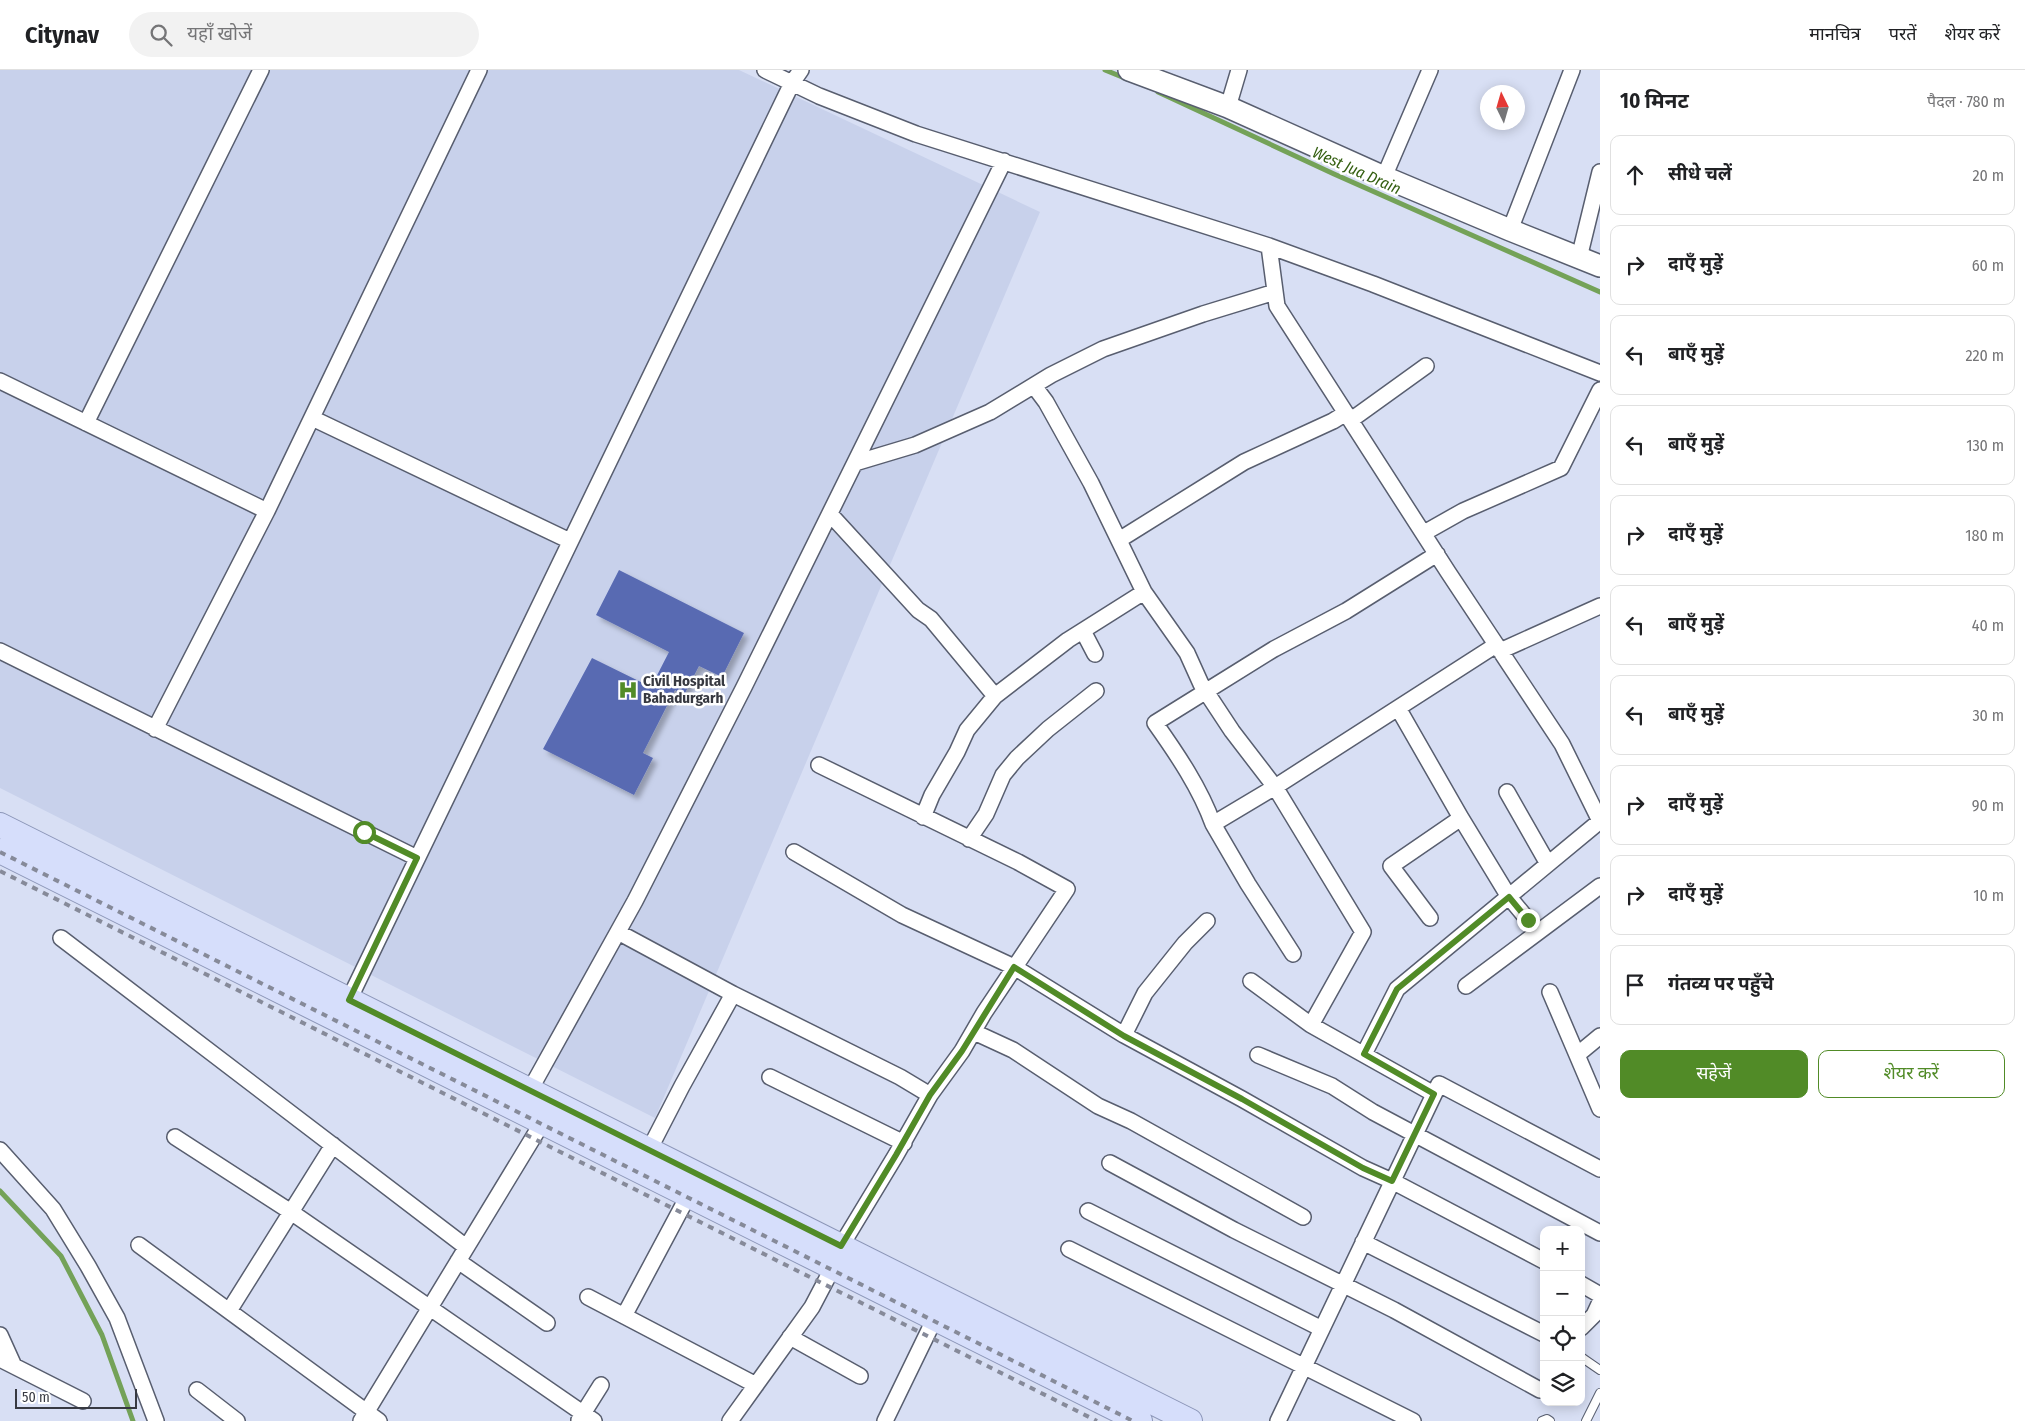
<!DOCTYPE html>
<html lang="hi">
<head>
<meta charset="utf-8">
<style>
  :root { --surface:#fff; --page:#f2f2f2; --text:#202124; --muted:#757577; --line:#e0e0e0; --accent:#518b27 }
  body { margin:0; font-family:"Fira Sans Condensed","Noto Sans Devanagari",sans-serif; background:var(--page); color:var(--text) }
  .controls { position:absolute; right:15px; bottom:15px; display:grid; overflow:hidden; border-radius:10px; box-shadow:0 2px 12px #0003 }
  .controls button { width:45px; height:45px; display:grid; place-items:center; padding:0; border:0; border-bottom:1px solid var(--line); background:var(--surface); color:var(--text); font:25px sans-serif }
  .compass { position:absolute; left:1480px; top:15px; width:45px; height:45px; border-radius:50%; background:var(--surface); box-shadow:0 2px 12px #0003; rotate:355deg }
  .scale { position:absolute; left:15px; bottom:12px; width:122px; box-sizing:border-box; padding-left:5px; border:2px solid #373941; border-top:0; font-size:14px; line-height:18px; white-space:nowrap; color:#373941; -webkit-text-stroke:4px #fff; paint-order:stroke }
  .stop { position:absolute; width:15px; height:15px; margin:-11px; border:4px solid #518b27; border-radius:50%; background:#fff }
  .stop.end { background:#518b27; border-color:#fff; box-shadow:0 1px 5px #0008 }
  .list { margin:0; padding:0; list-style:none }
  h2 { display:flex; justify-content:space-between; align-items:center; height:65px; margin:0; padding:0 20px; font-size:21px }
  h2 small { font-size:16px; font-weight:400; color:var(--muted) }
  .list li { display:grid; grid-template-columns:32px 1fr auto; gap:15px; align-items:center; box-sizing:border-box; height:80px; margin:0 10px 10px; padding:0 10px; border:1px solid var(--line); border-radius:10px }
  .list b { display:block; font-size:19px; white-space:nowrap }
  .list em { font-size:16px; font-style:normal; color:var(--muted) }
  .actions { display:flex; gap:10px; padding:15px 20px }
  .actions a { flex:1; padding:11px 0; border:1px solid var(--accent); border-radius:10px; text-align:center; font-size:18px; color:var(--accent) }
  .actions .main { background:var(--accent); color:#fff }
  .icon { flex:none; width:28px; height:28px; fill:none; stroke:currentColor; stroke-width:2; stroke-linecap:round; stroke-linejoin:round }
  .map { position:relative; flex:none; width:1600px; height:1351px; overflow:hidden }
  header { display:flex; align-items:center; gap:30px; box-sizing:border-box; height:70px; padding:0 25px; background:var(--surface); border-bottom:1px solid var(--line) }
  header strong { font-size:24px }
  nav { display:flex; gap:28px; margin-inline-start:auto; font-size:18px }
  .search { width:350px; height:45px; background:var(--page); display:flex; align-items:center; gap:12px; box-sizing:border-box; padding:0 18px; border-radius:28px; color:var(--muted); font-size:19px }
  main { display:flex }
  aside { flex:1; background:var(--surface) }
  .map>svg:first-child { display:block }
  .built { fill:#c8d1eb }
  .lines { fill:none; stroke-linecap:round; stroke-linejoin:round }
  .stream { stroke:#74a258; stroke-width:5 }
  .building { fill:#586ab2; filter:url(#shadow) }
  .lane-casing { stroke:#585e6f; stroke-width:10 }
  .street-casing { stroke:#585e6f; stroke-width:18 }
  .secondary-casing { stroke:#585e6f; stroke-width:24 }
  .primary-casing { stroke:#8c96b8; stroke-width:26 }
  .lane { stroke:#fff; stroke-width:8 }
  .street { stroke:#fff; stroke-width:15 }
  .secondary { stroke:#fff; stroke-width:21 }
  .primary { stroke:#d6defb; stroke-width:24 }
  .rail { stroke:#868a99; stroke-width:4; stroke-dasharray:6 6; stroke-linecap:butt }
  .route { stroke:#518b27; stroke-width:6 }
  .labels { text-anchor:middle; stroke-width:5; stroke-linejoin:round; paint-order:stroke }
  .poi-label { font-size:15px; font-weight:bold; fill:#373941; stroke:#fff; text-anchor:start }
  .water-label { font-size:16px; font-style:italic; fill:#345f11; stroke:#fff }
</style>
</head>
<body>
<header>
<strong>Citynav</strong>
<div class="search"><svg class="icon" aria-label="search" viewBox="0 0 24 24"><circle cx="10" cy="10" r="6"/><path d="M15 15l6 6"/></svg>यहाँ खोजें</div>
<nav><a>मानचित्र</a><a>परतें</a><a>शेयर करें</a></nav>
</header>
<main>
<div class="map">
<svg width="1600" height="1351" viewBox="0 0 1600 1351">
  <defs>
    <filter id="shadow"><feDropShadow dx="4.5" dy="4.5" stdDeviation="2.5" flood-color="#0004"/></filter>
  </defs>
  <rect width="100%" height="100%" fill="#d8dff4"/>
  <!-- built -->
  <path class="built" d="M0,0H739L1040,142L655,1048L0,718Z"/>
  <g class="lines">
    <!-- stream -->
    <path class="stream" d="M1105,0L1127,9
      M1158,22L1334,104L1600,222
      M0,1121L61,1186L102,1265L133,1351"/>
  </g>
  <!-- building -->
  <path class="building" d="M619,500L744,563L722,607L699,596L684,625L675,620L643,683L653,688L634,725L543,679L592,588L651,617L669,582L596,545Z"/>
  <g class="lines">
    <defs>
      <path id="lane" d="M1581,1287L1600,1300
        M1542,1351L1547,1349L1550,1351
        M1586,1351L1600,1323"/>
      <path id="street" d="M765,0L819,26L916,64L1269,176L1373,214L1600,303
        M1228,37L1239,0
        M1384,107L1430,0
        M1510,160L1572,0
        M1269,176L1277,236L1448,502L1562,674L1600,751
        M1579,188L1600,102
        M0,311L267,441
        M1034,316L1046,332L1091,413L1144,522L1187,583L1201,614L1232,661L1275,717L1213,754L1248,814L1293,884
        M312,348L570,471
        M1351,350L1426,296
        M86,353L261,0
        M855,393L915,375L990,342L1051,305L1103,279L1203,244L1275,222
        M830,444L918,540L931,549L995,626
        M1424,463L1463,441L1561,398L1600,320
        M1119,470L1244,392L1333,351L1346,343
        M1083,561L1095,584
        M0,581L417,788
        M1500,581L1600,536
        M1398,638L1461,748L1391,796L1430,848
        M155,659L267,441L479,0
        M819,695L1018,792L1067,819L984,943L962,981L930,1025
        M1507,722L1548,794
        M923,747L932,725L957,682L967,660L995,626L1068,570L1144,522
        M1461,748L1509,827L1538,862
        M1213,754C1200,718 1177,684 1155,653L1274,579L1346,541L1437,484
        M969,769L986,744L1003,705L1017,688L1048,659L1096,621
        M794,782L902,845L1014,897L1124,965L1242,1029L1363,1098L1392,1111L1544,1191
        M618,862L733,924
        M61,868L466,1177
        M1251,911L1311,955
        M1466,916L1600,816
        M1550,922L1577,985
        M345,938L792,13L801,0
        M974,962L1013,980L1098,1036L1131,1051L1303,1147
        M1124,965L1145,923L1185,873L1207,851
        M1600,966L1577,985L1600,1039
        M1364,984L1397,919L1600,751
        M1258,985L1332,1016L1373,1042L1600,1163
        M770,1007L904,1073
        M530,1020L635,831L744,617L1004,91
        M1434,1024L1311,955L1363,862L1275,717L1496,575
        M175,1067L291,1142L594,1351
        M0,1080L53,1139L88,1196L117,1248L156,1351
        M649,1080L682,1016L733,924L900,1007L930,1025L896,1085L841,1176L833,1197L812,1237L730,1351
        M1110,1093L1234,1160L1394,1240L1540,1320
        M1088,1141L1322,1259
        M1363,1172L1544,1264
        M139,1175L379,1351
        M1069,1179L1413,1351
        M458,1191L547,1253
        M1581,1214L1600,1225
        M588,1227L756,1315
        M229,1241L333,1075
        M624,1246L688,1126
        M1581,1258L1594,1245L1600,1232
        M0,1265L14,1296
        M790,1267L860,1306
        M0,1289L83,1331
        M197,1320L237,1351
        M579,1350L601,1315
        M361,1351L542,1053
        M885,1351L935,1248
        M1278,1351L1439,1014L1600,1099"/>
      <path id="secondary" d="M1129,0L1228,37L1384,107L1510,160L1600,196"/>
      <path id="primary" d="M0,755L1190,1351
        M0,781L1140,1351"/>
    </defs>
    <!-- lane casing -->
    <use href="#lane" class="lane-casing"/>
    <!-- street casing -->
    <use href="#street" class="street-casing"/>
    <!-- secondary casing -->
    <use href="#secondary" class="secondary-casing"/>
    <!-- primary casing -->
    <use href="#primary" class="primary-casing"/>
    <!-- lane -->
    <use href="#lane" class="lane"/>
    <!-- street -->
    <use href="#street" class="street"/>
    <!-- secondary -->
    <use href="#secondary" class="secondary"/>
    <!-- primary -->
    <use href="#primary" class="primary"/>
    <!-- rail -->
    <path class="rail" d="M0,782L1133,1351
      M0,801L1097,1351"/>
  </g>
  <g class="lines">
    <!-- route -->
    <path class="route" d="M364,762L417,788L349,930L841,1176L896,1085L930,1025L962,981L1014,897L1124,966L1242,1029L1363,1098L1392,1111L1434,1024L1364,984L1397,919L1509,827L1528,850"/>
  </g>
  <!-- icons -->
  <defs>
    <symbol id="hospital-bare" viewBox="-9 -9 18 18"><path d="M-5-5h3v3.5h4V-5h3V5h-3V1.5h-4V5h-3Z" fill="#518b27" stroke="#fff" stroke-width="2.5" paint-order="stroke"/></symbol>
  </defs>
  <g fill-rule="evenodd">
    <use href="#hospital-bare" x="614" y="606" width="28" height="28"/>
  </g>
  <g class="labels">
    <!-- poi labels -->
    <g class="poi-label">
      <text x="643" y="616">Civil Hospital<tspan x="643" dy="17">Bahadurgarh</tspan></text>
    </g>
    <!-- water labels -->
    <g class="water-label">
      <text transform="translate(1357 100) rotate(24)" y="6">West Jua Drain</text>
    </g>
  </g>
</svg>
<div class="controls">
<button>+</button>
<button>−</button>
<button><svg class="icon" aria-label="locate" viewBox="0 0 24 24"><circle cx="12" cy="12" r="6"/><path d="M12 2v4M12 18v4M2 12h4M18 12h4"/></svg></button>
<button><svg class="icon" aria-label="layers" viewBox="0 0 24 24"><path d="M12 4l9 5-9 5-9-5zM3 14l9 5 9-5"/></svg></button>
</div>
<svg class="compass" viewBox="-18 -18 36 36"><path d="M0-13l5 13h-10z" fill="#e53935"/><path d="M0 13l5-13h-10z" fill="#757577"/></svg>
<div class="scale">50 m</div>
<div class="stop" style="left:364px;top:762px"></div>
<div class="stop end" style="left:1528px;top:850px"></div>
</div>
<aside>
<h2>10 मिनट<small>पैदल · 780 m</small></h2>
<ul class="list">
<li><svg class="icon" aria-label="ahead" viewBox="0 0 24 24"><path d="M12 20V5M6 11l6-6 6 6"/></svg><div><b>सीधे चलें</b></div><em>20 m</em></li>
<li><svg class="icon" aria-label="right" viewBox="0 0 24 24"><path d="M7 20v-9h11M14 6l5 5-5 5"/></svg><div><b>दाएँ मुड़ें</b></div><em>60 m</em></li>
<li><svg class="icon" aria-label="left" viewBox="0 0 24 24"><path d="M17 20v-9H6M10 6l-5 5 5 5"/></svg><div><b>बाएँ मुड़ें</b></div><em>220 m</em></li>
<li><svg class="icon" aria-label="left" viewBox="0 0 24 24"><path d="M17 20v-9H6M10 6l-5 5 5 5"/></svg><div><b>बाएँ मुड़ें</b></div><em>130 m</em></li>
<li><svg class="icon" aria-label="right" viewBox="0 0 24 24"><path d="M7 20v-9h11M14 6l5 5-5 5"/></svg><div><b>दाएँ मुड़ें</b></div><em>180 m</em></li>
<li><svg class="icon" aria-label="left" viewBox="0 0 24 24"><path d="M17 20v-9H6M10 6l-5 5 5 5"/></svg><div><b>बाएँ मुड़ें</b></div><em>40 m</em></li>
<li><svg class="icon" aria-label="left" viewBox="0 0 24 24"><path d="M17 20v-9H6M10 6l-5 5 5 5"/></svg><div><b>बाएँ मुड़ें</b></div><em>30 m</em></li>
<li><svg class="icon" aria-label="right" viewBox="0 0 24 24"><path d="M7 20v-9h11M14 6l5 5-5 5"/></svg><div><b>दाएँ मुड़ें</b></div><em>90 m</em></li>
<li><svg class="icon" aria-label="right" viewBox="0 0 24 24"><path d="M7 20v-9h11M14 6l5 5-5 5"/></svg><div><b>दाएँ मुड़ें</b></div><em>10 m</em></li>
<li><svg class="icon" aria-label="arrive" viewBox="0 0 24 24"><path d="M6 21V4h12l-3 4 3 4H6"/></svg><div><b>गंतव्य पर पहुँचे</b></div></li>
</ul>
<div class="actions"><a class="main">सहेजें</a><a>शेयर करें</a></div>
</aside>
</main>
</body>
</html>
